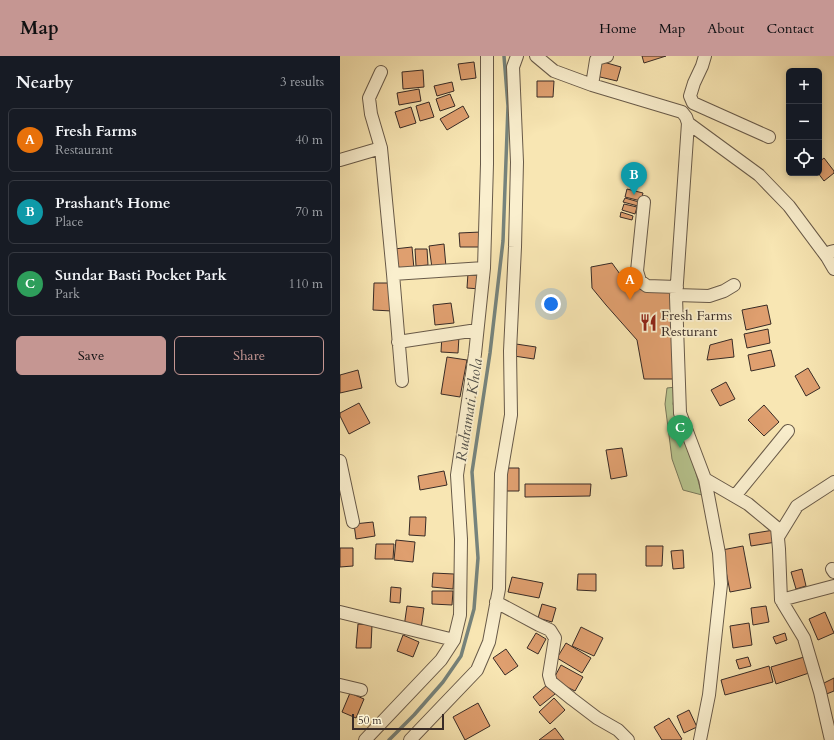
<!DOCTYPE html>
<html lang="en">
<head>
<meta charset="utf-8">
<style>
  :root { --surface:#171b24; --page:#20242c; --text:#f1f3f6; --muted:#9ea1a6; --line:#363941; --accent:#c59692 }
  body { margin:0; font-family:Cardo,serif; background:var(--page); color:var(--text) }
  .controls { position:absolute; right:12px; top:12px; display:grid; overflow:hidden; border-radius:6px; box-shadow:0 2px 6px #0003 }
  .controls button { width:36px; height:36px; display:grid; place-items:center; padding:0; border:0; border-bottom:1px solid var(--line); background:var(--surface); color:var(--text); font:20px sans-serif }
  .scale { position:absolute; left:12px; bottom:10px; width:92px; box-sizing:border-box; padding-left:4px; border:2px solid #382b26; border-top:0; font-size:11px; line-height:14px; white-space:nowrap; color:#382b26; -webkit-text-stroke:3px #faefce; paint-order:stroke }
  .you { position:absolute; left:211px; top:248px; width:14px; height:14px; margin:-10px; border:3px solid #fff; border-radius:50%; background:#1a73e8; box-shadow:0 0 0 6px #1a73e833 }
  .badge { display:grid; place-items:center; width:26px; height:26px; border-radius:50%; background:var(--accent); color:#fff; font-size:13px; font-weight:700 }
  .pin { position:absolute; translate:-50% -33px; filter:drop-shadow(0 1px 2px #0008) }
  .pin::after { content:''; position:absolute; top:21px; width:14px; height:12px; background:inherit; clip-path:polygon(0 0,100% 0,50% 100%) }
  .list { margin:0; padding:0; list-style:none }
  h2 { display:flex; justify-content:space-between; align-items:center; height:52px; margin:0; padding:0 16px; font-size:17px }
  h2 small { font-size:13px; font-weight:400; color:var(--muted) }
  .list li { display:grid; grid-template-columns:26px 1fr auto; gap:12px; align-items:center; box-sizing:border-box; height:64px; margin:0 8px 8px; padding:0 8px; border:1px solid var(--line); border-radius:6px }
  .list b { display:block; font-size:15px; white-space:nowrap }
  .list p { margin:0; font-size:13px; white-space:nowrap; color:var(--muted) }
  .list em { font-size:13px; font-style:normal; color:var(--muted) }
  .actions { display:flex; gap:8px; padding:12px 16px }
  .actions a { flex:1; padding:9px 0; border:1px solid var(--accent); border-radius:6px; text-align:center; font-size:14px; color:var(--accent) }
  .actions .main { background:var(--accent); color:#111 }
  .icon { flex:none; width:22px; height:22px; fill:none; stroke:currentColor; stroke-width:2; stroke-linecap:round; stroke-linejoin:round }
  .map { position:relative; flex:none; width:494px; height:684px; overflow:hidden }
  header { display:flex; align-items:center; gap:24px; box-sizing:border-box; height:56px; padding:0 20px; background:var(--accent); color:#111 }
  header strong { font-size:19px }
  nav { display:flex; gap:22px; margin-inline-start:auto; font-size:14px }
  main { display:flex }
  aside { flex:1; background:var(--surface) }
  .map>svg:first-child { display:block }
  .green { fill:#b8c690; stroke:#78785b }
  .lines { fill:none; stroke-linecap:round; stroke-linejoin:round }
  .stream { stroke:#76837c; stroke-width:3.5 }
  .building { fill:#df9f6f; stroke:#382b26 }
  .minor-casing { stroke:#685a49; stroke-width:14 }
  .minor { stroke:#faefce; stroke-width:12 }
  .labels { text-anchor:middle; stroke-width:3.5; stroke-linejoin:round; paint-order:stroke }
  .poi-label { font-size:14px; fill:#382b26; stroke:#faefce; text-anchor:start }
  .water-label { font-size:15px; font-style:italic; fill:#52504a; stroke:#faefce }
</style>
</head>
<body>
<header>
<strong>Map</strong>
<nav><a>Home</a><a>Map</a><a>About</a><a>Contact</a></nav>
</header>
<main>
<aside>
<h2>Nearby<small>3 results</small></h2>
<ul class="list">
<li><span class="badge" style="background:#e8710a">A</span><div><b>Fresh Farms</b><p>Restaurant</p></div><em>40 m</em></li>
<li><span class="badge" style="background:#0f9aa8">B</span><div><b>Prashant's Home</b><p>Place</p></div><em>70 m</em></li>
<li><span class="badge" style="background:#2e9e5b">C</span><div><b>Sundar Basti Pocket Park</b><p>Park</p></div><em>110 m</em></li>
</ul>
<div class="actions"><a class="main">Save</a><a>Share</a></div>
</aside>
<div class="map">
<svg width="494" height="684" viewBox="0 0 494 684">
  <rect width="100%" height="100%" fill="#f8e6b3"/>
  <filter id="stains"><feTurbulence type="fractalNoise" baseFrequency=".005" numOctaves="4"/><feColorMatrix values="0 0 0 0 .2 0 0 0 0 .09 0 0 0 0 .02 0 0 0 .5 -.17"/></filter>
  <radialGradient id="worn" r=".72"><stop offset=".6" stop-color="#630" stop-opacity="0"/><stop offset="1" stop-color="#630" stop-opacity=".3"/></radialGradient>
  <!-- green -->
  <path class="green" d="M336,331L333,348L345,380L356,417L362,439L343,434L332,403L325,348L327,332Z"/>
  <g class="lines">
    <!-- stream -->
    <path class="stream" d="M49,684L74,659L103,626L121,600L134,553L138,502L132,416L150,297L163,185L168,50L164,0"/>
  </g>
  <!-- building -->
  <path class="building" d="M302,0H326L304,7Z
    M260,5L281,11L277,25L256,20Z
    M134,6L136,22L121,24L118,8Z
    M83,14L84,31L63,33L62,16Z
    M197,25H214L213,41H197Z
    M112,26L114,35L97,40L94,30Z
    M79,33L81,45L59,49L57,37Z
    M110,38L115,50L100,55L96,43Z
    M89,46L94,61L80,65L76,50Z
    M123,50L129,61L107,74L100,63Z
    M71,51L76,67L60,72L55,56Z
    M484,102L494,115V117L484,125L478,117H479V106Z
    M287,133L303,137L301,145L285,141Z
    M285,142L299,146L298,150L283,146Z
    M284,148L297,151L295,158L282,154Z
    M281,156L293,160L292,164L280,161Z
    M141,176L142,191H120L119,177Z
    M104,188L106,211L92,212L89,190Z
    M72,191L74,213L57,215L54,193Z
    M75,193H87L88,209L76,210Z
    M272,207L285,225L304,232L333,234L336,323H304L297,284L266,249L252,232L251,211Z
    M128,217L141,218L140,233L127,232Z
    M34,227H52V255L33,254Z
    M111,247L114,267L95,269L93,249Z
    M427,249L431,268L406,274L402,254Z
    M428,273L430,287L407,292L404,278Z
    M102,279L119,280L118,297L101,296Z
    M392,283L394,301L367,304L370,289Z
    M176,288L196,291L194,303L174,300Z
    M431,294L435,310L411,315L408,299Z
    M107,301L127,304L120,341L101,338Z
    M468,312L480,332L466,340L455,320Z
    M18,314L22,332L0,337V319Z
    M386,326L395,343L380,350L371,334Z
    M19,347L30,367L9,378L0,360V357Z
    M424,349L439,366L424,380L408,364Z
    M282,392L287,420L271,423L266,394Z
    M166,412H179V435H166Z
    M104,415L107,429L80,434L78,420Z
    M185,428H251L250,440L185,441Z
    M70,461H86L85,480L69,479Z
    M33,466L35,480L16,483L14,468Z
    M434,474L436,486L411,490L409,478Z
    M56,484L75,486L73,506L54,504Z
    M36,488H54L53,503H35Z
    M306,490H323L322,510H306Z
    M403,490L411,532L390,536L382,494Z
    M0,492H13V510L0,511Z
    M343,494L344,512L333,513L331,495Z
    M462,513L466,530L456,533L451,516Z
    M93,517L114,518L113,533L92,531Z
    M238,518H256V535L237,534Z
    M172,521L203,527L199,542L168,536Z
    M51,531L61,532L60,547L50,546Z
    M92,535H113L112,549L92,548Z
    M202,548L216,552L212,566L198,562Z
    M67,550L84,552L81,573L64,571Z
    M426,550L429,566L413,569L411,552Z
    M485,556L494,577L478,584L469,563Z
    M409,567L412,589L393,592L390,570Z
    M18,568L32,569L31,592H16Z
    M241,571L263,582L254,600L232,590Z
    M196,577L206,583L198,598L187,592Z
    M445,577L447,584L436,588L433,581Z
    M63,579L79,586L73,601L57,595Z
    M226,587L251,602L242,617L217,602Z
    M166,593L178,610L165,619L153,602Z
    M408,601L411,610L399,613L396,604Z
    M464,601L469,617L436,628L431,611Z
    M221,609L243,621L235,635L213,624Z
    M429,610L433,626L385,639L381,624Z
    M494,622V635L484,639L480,629Z
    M207,629L215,638L200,650L193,641Z
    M10,637L24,643L16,662L2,656Z
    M214,642L225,654L210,668L199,656Z
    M138,647L150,670L125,684L113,661Z
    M349,654L357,671L344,677L337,660Z
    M329,662L342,683L340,684H322L314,671Z
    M215,672L224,684H199Z"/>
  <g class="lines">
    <defs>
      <path id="minor" d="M196,0L214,15L252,29L342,56L346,61L348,67L336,241L340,357L365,423L379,497L381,528L369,639L360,684
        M365,0L362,10L354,27L350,40L353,47L429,81
        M41,16L29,42L31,58L41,92
        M252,29L256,4L260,2L267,0
        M348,67L419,119L449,150L487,201
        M0,104L41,92L53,218
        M304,146L297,215L300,225L307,230L337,231
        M494,195L490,196L487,201L494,213
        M336,239L369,240L384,235L394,229
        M58,286L137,274
        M62,325L53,218L144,212
        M0,405L13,466
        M365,423L408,448L437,472L439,493L441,544L464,582L480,636L491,684
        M395,440L448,375
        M438,481L457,450L494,426
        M492,513L494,516
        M441,544L494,530
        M156,546L199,569L210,574L215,582L209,619L211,626L232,643L257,662L278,674L288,684
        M0,556L114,584
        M0,629L21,634
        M25,684L101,604L114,584L120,559L121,483L117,419L135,298L144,212L147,108V0
        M70,684L137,614L149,586L159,533L161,418L171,359L170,295L175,191L177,106L173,11L177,0"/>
    </defs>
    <!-- minor casing -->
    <use href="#minor" class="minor-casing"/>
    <!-- minor -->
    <use href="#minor" class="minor"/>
  </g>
  <!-- icons -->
  <defs>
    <symbol id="restaurant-bare" viewBox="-9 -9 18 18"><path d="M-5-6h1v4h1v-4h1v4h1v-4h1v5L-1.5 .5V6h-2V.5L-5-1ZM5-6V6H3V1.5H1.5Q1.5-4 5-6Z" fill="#8f2418" stroke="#faefce" stroke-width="2.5" paint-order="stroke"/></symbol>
  </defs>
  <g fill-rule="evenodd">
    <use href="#restaurant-bare" x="296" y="254" width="25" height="25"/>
  </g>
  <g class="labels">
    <!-- poi labels -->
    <g class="poi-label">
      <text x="321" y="264">Fresh Farms<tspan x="321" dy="16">Resturant</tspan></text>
    </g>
    <!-- water labels -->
    <g class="water-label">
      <text transform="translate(129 354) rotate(-81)" y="5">Rudramati Khola</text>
    </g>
  </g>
  <rect width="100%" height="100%" filter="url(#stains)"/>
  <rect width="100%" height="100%" fill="url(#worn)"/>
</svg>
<div class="controls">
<button>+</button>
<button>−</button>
<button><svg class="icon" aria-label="locate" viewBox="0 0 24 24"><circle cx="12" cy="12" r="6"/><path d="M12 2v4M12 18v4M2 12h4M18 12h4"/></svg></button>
</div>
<div class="scale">50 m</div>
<div class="you"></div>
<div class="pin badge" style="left:290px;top:244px;background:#e8710a">A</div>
<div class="pin badge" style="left:294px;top:139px;background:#0f9aa8">B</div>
<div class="pin badge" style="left:340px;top:392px;background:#2e9e5b">C</div>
</div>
</main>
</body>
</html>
